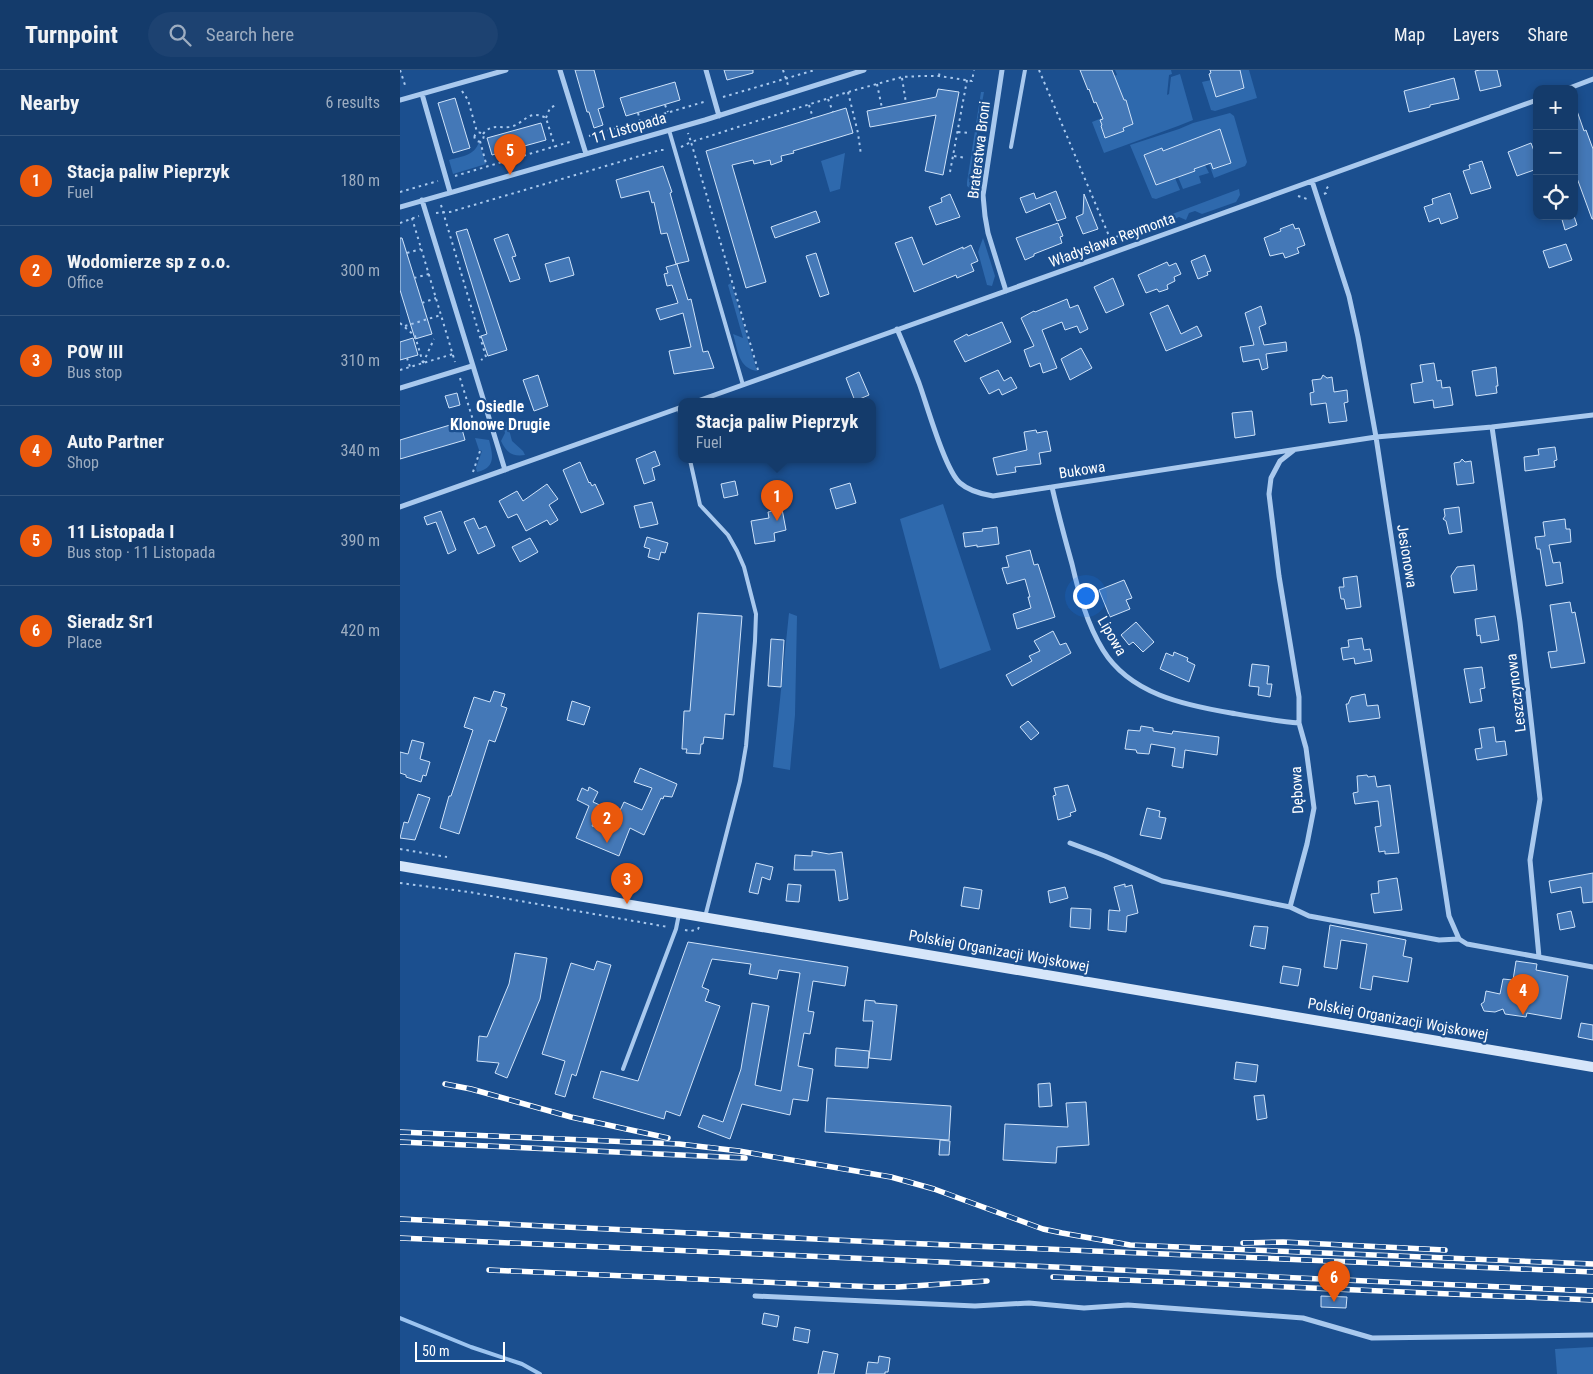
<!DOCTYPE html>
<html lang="en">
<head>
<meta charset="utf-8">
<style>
  :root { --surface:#143b6b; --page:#1d4271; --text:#f1f3f6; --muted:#9dadc1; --line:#33557e; --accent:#ea580c }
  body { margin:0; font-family:"Roboto Condensed",sans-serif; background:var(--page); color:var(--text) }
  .controls { position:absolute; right:15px; top:15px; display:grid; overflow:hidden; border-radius:10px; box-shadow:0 2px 8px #0003 }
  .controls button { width:45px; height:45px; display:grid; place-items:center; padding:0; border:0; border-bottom:1px solid var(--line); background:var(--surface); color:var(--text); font:25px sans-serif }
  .scale { position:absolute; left:15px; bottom:12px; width:90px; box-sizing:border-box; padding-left:5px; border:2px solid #fff; border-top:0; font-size:14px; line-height:18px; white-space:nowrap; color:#fff; -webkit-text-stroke:4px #1b4f8f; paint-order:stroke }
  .you { position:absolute; left:685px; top:525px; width:18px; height:18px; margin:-12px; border:4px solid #fff; border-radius:50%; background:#1a73e8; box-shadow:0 0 0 8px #1a73e833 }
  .badge { display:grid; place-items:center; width:32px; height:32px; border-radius:50%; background:var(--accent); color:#fff; font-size:16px; font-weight:700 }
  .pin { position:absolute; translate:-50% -41px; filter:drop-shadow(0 1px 2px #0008) }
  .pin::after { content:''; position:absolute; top:26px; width:18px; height:15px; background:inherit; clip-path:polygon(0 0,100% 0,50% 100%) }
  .popup { position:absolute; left:278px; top:328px; width:198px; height:65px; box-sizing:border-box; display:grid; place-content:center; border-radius:10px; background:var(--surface); filter:drop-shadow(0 1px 4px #0005); font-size:16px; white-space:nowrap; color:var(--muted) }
  .popup b { font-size:19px; color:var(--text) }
  .popup::after { content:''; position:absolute; left:50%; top:100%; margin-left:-10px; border:10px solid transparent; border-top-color:var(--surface) }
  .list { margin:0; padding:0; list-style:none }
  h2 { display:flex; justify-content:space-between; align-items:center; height:65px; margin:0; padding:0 20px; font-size:21px }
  h2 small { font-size:16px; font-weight:400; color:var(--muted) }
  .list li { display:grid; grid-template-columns:32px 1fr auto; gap:15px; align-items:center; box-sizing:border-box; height:90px; padding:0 20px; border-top:1px solid var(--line) }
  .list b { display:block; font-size:19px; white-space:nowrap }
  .list p { margin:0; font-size:16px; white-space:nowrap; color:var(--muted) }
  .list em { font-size:16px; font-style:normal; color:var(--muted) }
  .icon { flex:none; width:28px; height:28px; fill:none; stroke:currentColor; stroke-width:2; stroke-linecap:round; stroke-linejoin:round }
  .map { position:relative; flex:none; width:1193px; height:1304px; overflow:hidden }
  header { display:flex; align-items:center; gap:30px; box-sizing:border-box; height:70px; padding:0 25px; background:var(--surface); border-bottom:1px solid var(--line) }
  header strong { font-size:24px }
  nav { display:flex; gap:28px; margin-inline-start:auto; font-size:18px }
  .search { width:350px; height:45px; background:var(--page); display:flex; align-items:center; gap:12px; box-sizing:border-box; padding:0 18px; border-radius:28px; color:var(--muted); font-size:19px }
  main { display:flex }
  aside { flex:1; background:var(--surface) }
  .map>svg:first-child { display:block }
  .green { fill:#2e69ad }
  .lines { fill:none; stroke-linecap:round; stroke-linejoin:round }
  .stream { stroke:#9cc4f0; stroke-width:4 }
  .building { fill:#4478b7; stroke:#cfe3fa }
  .path { stroke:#a9c9ee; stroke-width:2; stroke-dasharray:2.5 4; stroke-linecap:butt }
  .service { stroke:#a9c9ee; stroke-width:4 }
  .minor { stroke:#a9c9ee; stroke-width:5 }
  .secondary { stroke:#d6e6fa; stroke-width:10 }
  .rail-casing { stroke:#fff; stroke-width:5.5 }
  .rail { stroke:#1b4f8f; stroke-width:4; stroke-dasharray:11; stroke-linecap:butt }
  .labels { text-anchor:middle; stroke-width:4.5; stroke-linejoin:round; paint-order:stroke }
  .street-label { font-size:15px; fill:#fff; stroke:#1b4f8f }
  .neighbourhood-label { font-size:16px; font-weight:bold; fill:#fff; stroke:#1b4f8f }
</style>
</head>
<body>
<header>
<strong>Turnpoint</strong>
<div class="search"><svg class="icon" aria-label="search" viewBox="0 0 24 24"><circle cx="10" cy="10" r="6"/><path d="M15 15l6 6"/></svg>Search here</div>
<nav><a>Map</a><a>Layers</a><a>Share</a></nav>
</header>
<main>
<aside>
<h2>Nearby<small>6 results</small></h2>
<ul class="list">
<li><span class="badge">1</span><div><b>Stacja paliw Pieprzyk</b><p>Fuel</p></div><em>180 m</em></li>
<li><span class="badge">2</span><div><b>Wodomierze sp z o.o.</b><p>Office</p></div><em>300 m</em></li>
<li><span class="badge">3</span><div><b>POW III</b><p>Bus stop</p></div><em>310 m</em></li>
<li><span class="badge">4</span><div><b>Auto Partner</b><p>Shop</p></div><em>340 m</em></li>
<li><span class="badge">5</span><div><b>11 Listopada I</b><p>Bus stop · 11 Listopada</p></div><em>390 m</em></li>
<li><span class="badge">6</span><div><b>Sieradz Sr1</b><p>Place</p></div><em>420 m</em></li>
</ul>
</aside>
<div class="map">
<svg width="1193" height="1304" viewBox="0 0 1193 1304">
  <rect width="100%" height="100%" fill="#1b4f8f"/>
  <!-- green -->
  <path class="green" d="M715,0H771L772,4L769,5L767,25L769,24L771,7L780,4L793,50L778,56L704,83L692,52L702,48V55L701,56L706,68L724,61L723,58L733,54L726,30H724L714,6L717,5Z
    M840,0H849L857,28L815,41L811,40L802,12L811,10L816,27L844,19Z
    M581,22H584L579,49L588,51L586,58H578L574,80L583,82L582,86L573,85L569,112L578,114L575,118L571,119L567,116V112Z
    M830,43L834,46L847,92L845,96L814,108L809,94L811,93L814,99L831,93L820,59L763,81L762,79L744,85L750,102L775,108L780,120L756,129L752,128L730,75L779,59L793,53Z
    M79,72L86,94L53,104L49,90C63,86 74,86 79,72Z
    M445,83L440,119L430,122L421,91Z
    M805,95L809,103L799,106L801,113L783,119L778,107L795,101L793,97Z
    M839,119L840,125L836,132L802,144L795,141L789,143L786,150L779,147L772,150L769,156L744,165L739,164L735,158Z
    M583,168L595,206L592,216L587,215L578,182Z
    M331,213L357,301C338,298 338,280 333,264L343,268L328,215Z
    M107,352L112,371L123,381L125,385C112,387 106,382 101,371L105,363L102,353Z
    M75,368L89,370C93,385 96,398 77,402L76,398L82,381L79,380Z
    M543,434L591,580L540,599L500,449Z
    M389,543L397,546L395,645L390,700L373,697Z
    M1193,1277V1304H1157L1155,1279Z"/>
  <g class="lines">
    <!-- stream -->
    <path class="stream" d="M0,1248L71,1277L122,1294L140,1304"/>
  </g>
  <!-- building -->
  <path class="building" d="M175,0H194L204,37L198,39L203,55L194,58L189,42H187Z
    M324,0H353V3L327,10Z
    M680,0H712L724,30H726L733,54L723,58L724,61L705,68L701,56L702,55L700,50L703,49L696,32L694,33L689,19L688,20Z
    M810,0H840L844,18L816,27L809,4L811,3Z
    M1080,0H1097L1101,16L1080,21L1075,1Z
    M1054,8L1059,29L1030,35V37L1009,42L1004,21Z
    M275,12L280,30L226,46L220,28Z
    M538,19L559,22L543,105L525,101L536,45L470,57L467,41L536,27Z
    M55,28L70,78L53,83L38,33Z
    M446,38L453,63L393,81L394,83L381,86L382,91L371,95L370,90L354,94L353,90L332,95L366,212L346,218L306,81Z
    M1174,38H1176L1184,61L1186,60L1193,79V149H1192L1174,100Z
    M141,53L146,70L92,85L87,68Z
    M820,59L831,93L813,99L811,93L794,99L795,101L756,115L744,85L762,78L763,81Z
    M1131,73L1137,89V99L1117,106L1108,82Z
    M1082,91L1091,118L1071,124L1063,101L1070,99L1069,95Z
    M263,96L272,122L270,123L289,191L276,194L267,163L261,164L254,132L252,133L249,121L221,128L216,110Z
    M656,121L666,148L657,151L650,133L626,143L620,128L634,123L636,129Z
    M1050,123L1058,148L1041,154L1039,148L1029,152L1024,137L1033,134L1032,129Z
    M550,124L560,147L536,155L529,137L542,132L541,128Z
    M684,124L698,159L683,164L676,147L683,144Z
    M416,141L420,152L375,168L371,157Z
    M1161,146H1174L1177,155L1165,160Z
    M658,153L663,166L660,167L662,173L634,184V186L625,190L616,168Z
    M893,154L895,159L899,158L905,175L897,178L899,183L885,188L883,183L870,186L864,168L881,161L880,159Z
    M67,159L107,280L88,286L81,266L87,264L56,162Z
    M108,164L116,186L112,187L120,209L110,212L94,169Z
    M512,167L523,195L547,184L563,177V179L571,175L578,191L571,194L574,201L557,208L556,205L514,222L495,173Z
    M0,168H2L32,264L15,269L0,220Z
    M1166,174L1172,190L1149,198L1143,181Z
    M416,183L429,224L420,227L406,186Z
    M805,185L811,201L807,202L808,205L798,209L791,191Z
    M169,187L174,205L150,212L145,194Z
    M767,192L769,196L776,193L781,204L774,207L775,211L767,215L768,219L759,222L757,219L746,223L738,205Z
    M277,194L288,230L291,229L303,282L308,281L314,298L274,304L269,281L291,277L283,243L260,250L256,239L278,233L272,215L267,216L264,204L268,203L266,197Z
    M713,208L724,235L706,243L694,217Z
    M667,229L670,238L678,235L688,259L680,263L677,256L665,260L662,252L642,260L657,298L643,303L640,293L630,297L624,280L634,276L621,248L634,241L635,242Z
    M768,235L781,264L797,256L802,266L766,281L750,243Z
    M861,236L866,254L859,257L864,275L886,272L887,281L866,284L868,298L862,300L859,289L843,292L840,277L854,275L845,243Z
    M602,252L611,272L565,292L554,271L567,264L568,266Z
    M13,268L18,285L0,290V272Z
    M681,278L692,298L670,310L661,289Z
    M1034,293L1037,311L1041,310L1042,318L1050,317L1053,335L1034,338L1033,330L1014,333L1011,314L1023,312L1020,295Z
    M1096,297L1098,316H1096L1097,323L1076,326L1072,301Z
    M598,300L604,311L611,307L617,318L602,325L599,319L589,324L580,308Z
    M459,302L469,325L455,331L446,308Z
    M138,305L148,336L134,341L123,310Z
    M923,305L927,308L932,307L934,322L947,320L948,332L944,333L947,351L929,353L926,333L911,335L910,323L914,322L912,310L921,309Z
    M57,323L60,335L49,338L45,326Z
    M852,341L855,365L835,368L832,343Z
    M60,352L65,370L0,389V370Z
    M636,360L637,363L647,361L651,381L639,383L641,394L615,397L616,402L597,405L593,388L627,380L624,362Z
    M1155,377L1157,390L1154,391L1155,397L1125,401L1124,387L1139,385L1138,379Z
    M255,381L260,395L252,398L255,410L244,414L236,389Z
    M1062,389L1065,392L1071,391L1074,413L1057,415L1054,393L1060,392Z
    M180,392L189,413L190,412L192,416L195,414L204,434L181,443L163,400Z
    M335,411L338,425L324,428L321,414Z
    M450,413L456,433L436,439L430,419Z
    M147,414L158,429L149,435L158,450L150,455L147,450L126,461L117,444L108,448L99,431L117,421L123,431Z
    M252,432L258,454L240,458L234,436Z
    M1059,437L1062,462L1049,464L1046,451L1043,449L1045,446L1044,439Z
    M382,439L386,460L374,463L375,471L355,474L351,451L369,448L368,442Z
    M41,441L56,480L48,484L36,452L27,455L24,447Z
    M74,448L79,459L86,456L95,476L78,484L64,452Z
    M1165,449L1166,459H1170L1171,472L1149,475L1153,493L1160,492L1163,513L1146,516L1140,479H1137L1135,467L1145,466L1143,452Z
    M597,457L599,474L577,477V475L565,477L563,463L583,461L582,459Z
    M247,467L268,473L265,483L261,482L259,490L248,487L250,479L244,477Z
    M130,468L138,482L120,492L112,477Z
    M630,480L634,495L638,494L655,547L617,559L613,544L631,538L628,527H630L625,509L607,514L602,498L609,497L606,486Z
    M1074,495L1077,520L1054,523L1051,506L1057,497Z
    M957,506L961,537L946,539L944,529H941L939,517H944L943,508Z
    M724,510L732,528L726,530L730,539L710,547L699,520Z
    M1170,532L1172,543L1175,542L1185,593L1151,598L1148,582L1157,581L1150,535Z
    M298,543L342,546L334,645L325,644L323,669L304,667L303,674H301L300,684L286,683L287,679H282L284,641H290Z
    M1095,546L1099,570L1081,573L1080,565L1077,566L1075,549Z
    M736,552L754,572L743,582L733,572L729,575L721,565Z
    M653,561L660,575L666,573L671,583L612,616L606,605L632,591L629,586L640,581L634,571Z
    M962,568L964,580L970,579L972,591L955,594L954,588L943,590L941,578L949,577L948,570Z
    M371,569L384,570L381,617L368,616Z
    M774,582L788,588L787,591L795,595L789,612L760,599L766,583L773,586Z
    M852,594L869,596L867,614H872L870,627L858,625L859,617L849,616Z
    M1082,597L1085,618L1080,619L1082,631L1070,633L1064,599Z
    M94,621L105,624L101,636L107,638L95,672L89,670L59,764L40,758L49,726H51L73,660L64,657L74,627L90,632Z
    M965,624L967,636L978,635L980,648L949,652L946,634H948L951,627Z
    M172,631L190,637L184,655L167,650Z
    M628,651L639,663L631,670L620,657Z
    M741,656L753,658V661L772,664L773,661L819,667L817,685L785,680L783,698L772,696L775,678L751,674L749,684L737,683L736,680L725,679L728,660L740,661Z
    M1094,657L1096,672L1105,671L1107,685L1077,690L1075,679L1082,678L1079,659Z
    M12,670L24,673L20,689L30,692L26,706L23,705L21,712L6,707V705L0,703V682L8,684Z
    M240,698L277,714L272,727L264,726L263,729L261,728L244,765L230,758L219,786L176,768L189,736L177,730L182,718L188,721L189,717L198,722L193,732L202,736L192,756L210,762L224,732L242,740L252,718L234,712Z
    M967,705L968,707L975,706L977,717L990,715L999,783L985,784V781L979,782L975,757L981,756L978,731L955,734L953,723L958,722L957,706Z
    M668,715L676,741L670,743L671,746L658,750L653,726L656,725L654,718Z
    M18,724L30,728L15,770L0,768L4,752L8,753Z
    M747,738L760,741L759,747L766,748L761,769L740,765Z
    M412,781L429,784L442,782L448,829L439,831L435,800H394L395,785L412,786Z
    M356,793L373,797L370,810L362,807L358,824L349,822Z
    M1193,803V832L1183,833L1181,817L1151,823L1149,811Z
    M997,808L1002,840L974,843L971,824L979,823L978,811Z
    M388,814L401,815L399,832L386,831Z
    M725,814V817L732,815L738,843L727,846L726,862L708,860L709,840L720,841L714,817Z
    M564,817L582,820L579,839L561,836Z
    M665,817L668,828L650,833L648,821Z
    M671,838L691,839L690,859L670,857Z
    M1171,841L1175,857L1160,860L1157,844Z
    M930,855L1006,870L1003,886L1012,888L1008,912L973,906L971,920L960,918L967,874L941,870L937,899L924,897Z
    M854,856L868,857L865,879L850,876Z
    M288,872L448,897L445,916L413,911L408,941L414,942L410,964L404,963L398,996L413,999L408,1031L393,1029L390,1045L342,1034L330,1069L298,1057L303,1045L323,1052L341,999L352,933L369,936L355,1015L381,1021L400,903L379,900L377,909L349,904L351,894L312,889L302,917L309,920L305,931L320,936L280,1046L266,1041L264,1049L193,1028L201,1001L238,1011Z
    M115,883L147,888L140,929L107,1008L95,1003L99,993L77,991L79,966L87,967L109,914Z
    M197,891L211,895L176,1006L172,1004L165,1027L155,1024L165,991L142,984L171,893L194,900Z
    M1116,891L1137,894L1136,900L1168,906L1161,949L1127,943L1126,947L1105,944L1103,939L1095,942L1084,941L1081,934L1084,932L1086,921L1100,924L1103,909L1113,910Z
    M883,896L901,899L898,916L880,913Z
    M465,930L475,931V933L497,935L491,990L469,988L473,951H463Z
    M1181,953L1193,955V970L1178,967Z
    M436,978L469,981L468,998L435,996Z
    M836,992L858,995L856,1012L834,1009Z
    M650,1013L652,1036L639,1037L638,1014Z
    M864,1025L867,1048L857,1050L854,1026Z
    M427,1028L551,1036L549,1070L425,1062Z
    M686,1032L689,1075L657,1077L656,1093L603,1090L605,1054L668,1057L666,1033Z
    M540,1070L550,1071L549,1085H539Z
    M921,1226L947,1227L946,1238L921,1237Z
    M364,1243L379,1246L377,1257L362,1254Z
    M395,1257L410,1260L408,1273L393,1270Z
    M423,1281L438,1284L434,1304H418Z
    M479,1286L490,1288L488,1302H485V1304H466L468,1292L478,1293Z"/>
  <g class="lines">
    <!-- path -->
    <path class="path" d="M0,0L6,18
      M383,0L388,15
      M639,0L712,173
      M539,6L540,0
      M502,8L506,33
      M477,14L482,38
      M62,21L68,30L77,62
      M448,22L458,63L461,85
      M323,27L415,0
      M428,29L433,42
      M265,35L268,42
      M409,35L413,48
      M238,43L240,50
      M146,48L150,38L156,35
      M558,62L570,63
      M74.5 67a4.5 4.5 0 1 1 9 0a4.5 4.5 0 1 1-9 0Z
      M83,64C91,54 98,58 109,57C124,55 128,38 146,48L155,77
      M189,66L307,31
      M80,71L87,97
      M281,77L291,72L288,63
      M554,86L566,88
      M550,102L567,10
      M55,106L173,71
      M0,122L38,111
      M924,124L926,123L927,118L930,114
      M898,126L907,129H910
      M41,135L86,287L81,290
      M36,143L50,142L260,80H267
      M12,148L55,292
      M0,153L19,146
      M710,169L730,162
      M7,183L21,179
      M14,208L29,204
      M22,233L36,228
      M0,253L15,266L23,293
      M5,256L41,245
      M7,288L10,297
      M23,293L34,269
      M0,300L53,284
      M358,300L291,72L448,22L502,7L522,6H539L572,11L574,0
      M60,308L77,363
      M73,402L80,381
      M0,779L47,787
      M0,813L69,822L268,857
      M285,860L291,861L298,859L299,857"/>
    <!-- service -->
    <path class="service" d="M269,60L343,315
      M611,77L625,0
      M279,338L282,353
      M290,390L300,435L328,465L337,481L344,497L356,544L355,571L346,676L340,711L305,847
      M223,999L276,859L279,844"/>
    <!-- minor -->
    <path class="minor" d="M160,0L186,84
      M306,0L319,46
      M602,0L583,125L585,146L588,163L606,221
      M1167,19L1193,9
      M22,24L50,122
      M0,30L106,0
      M912,111L949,226L958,267L976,367L1049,846L1059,869
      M22,130L105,400
      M0,137L305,50L464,0
      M497,259C505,277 512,295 519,313C527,335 545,400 560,413C569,421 581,424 593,426L976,367L1092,357L1193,345
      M0,318L72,296
      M295,332L779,159L1137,30
      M1092,357L1120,552L1140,729L1130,790L1139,887
      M652,417C658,443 665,469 672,494C679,524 687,554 703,580C730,624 784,635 831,643C854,647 876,651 899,653
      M0,437L282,337
      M670,773L705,786L762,811L890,837L907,774L914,738L906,678L899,653V627L879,506L869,424L871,408L880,391L894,380
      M890,837L909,846L1039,870L1059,869L1067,874L1193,897
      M355,1226L575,1236L629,1233L684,1238L728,1235L903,1248L972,1268L1193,1265"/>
    <!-- secondary -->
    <path class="secondary" d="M0,796L1193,997"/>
    <defs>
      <path id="rail" d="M45,1014L71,1019L171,1047L268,1068
        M0,1062L279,1074L339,1081L491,1107L534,1119L643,1159L662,1163L730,1175L1193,1194
        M0,1072L345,1088
        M0,1149L478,1172L1193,1202
        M0,1168L1193,1221
        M843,1173L883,1172L1045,1180
        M89,1200L476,1217H498L587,1211
        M653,1207L1193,1230"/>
    </defs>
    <!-- rail casing -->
    <use href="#rail" class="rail-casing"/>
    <!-- rail -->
    <use href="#rail" class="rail"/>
  </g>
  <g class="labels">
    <!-- street labels -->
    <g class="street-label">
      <text transform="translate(229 58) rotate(-16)" y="5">11 Listopada</text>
      <text transform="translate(579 80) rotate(-83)" y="5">Braterstwa Broni</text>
      <text transform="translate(712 170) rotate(-20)" y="5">Władysława Reymonta</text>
      <text transform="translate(682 400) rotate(-9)" y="5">Bukowa</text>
      <text transform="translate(1007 486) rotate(81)" y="5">Jesionowa</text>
      <text transform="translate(712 566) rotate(60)" y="5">Lipowa</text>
      <text transform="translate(1116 623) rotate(-97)" y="5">Leszczynowa</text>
      <text transform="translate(897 720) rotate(-93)" y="5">Dębowa</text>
      <text transform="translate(599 881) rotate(10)" y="5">Polskiej Organizacji Wojskowej</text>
      <text transform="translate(998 949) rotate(10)" y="5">Polskiej Organizacji Wojskowej</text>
    </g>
    <!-- neighbourhood labels -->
    <g class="neighbourhood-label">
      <text x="100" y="342">Osiedle<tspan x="100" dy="18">Klonowe Drugie</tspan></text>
    </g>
  </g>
</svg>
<div class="controls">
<button>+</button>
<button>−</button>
<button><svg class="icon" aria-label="locate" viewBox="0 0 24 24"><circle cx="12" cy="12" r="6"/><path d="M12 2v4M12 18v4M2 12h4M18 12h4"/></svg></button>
</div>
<div class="scale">50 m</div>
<div class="you"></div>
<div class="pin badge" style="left:377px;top:451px">1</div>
<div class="popup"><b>Stacja paliw Pieprzyk</b>Fuel</div>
<div class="pin badge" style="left:207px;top:773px">2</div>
<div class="pin badge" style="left:227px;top:834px">3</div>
<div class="pin badge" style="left:1123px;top:945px">4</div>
<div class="pin badge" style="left:110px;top:105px">5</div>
<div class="pin badge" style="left:934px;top:1232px">6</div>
</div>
</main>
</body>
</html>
